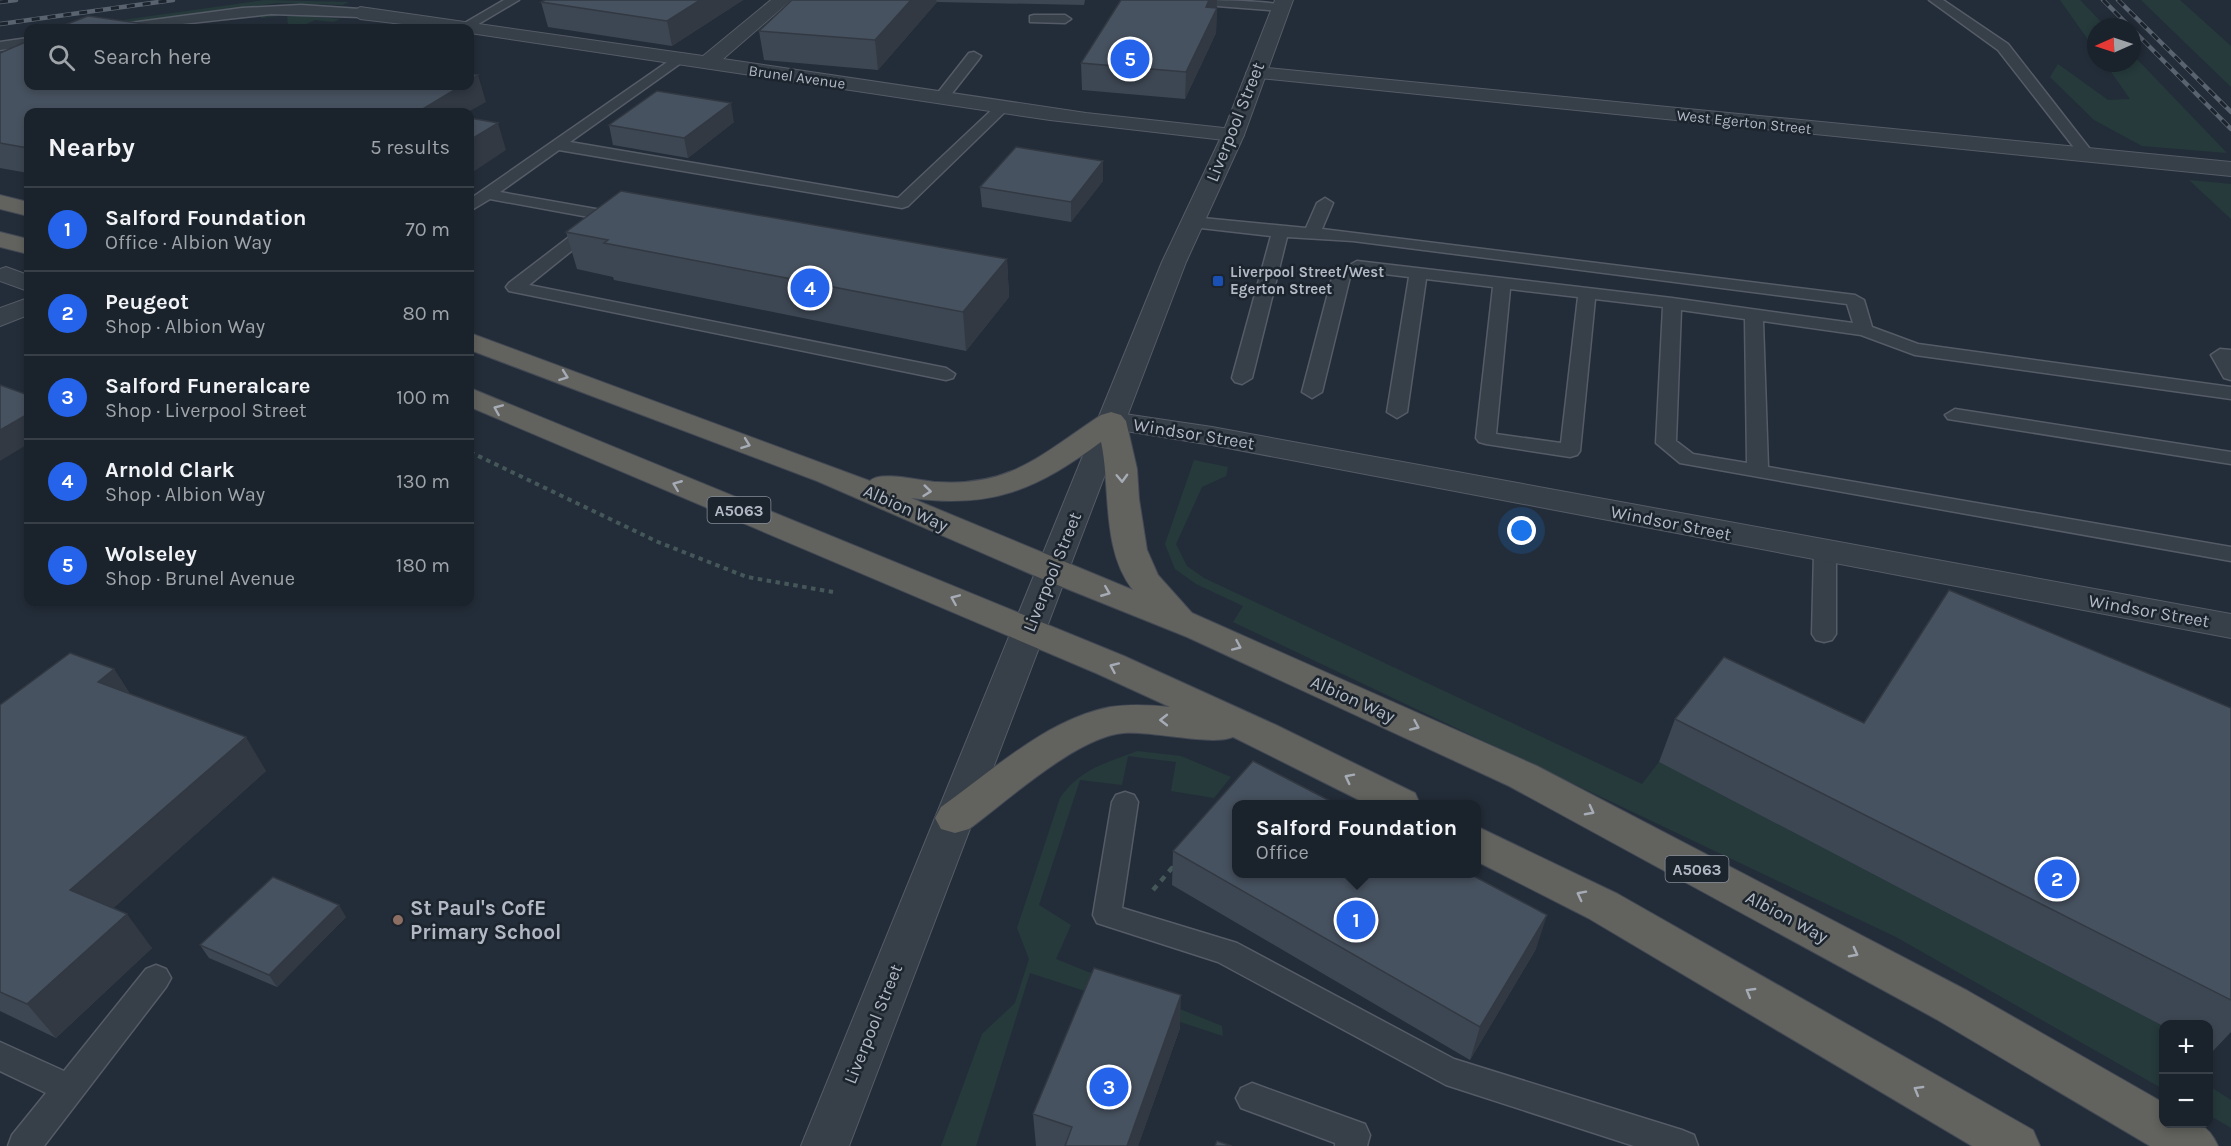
<!DOCTYPE html>
<html lang="en">
<head>
<meta charset="utf-8">
<style>
  :root { --surface:#1a222b; --page:#232a33; --text:#f1f3f6; --muted:#9fa4a9; --line:#383f47; --accent:#2563eb }
  body { margin:0; font-family:Karla,sans-serif; background:var(--page); color:var(--text) }
  .controls { position:absolute; right:18px; bottom:18px; display:grid; overflow:hidden; border-radius:12px; box-shadow:0 3px 9px #0003 }
  .controls button { width:54px; height:54px; display:grid; place-items:center; padding:0; border:0; border-bottom:2px solid var(--line); background:var(--surface); color:var(--text); font:30px sans-serif }
  .compass { position:absolute; left:2087px; top:18px; width:54px; height:54px; border-radius:50%; background:var(--surface); box-shadow:0 3px 9px #0003; rotate:267deg }
  .you { position:absolute; left:1522px; top:531px; width:21px; height:21px; margin:-15px; border:4px solid #fff; border-radius:50%; background:#1a73e8; box-shadow:0 0 0 9px #1a73e833 }
  .badge { display:grid; place-items:center; width:39px; height:39px; border-radius:50%; background:var(--accent); color:#fff; font-size:20px; font-weight:700 }
  .pin { position:absolute; translate:-50% -50%; border:3px solid #fff; box-shadow:0 2px 6px #0006 }
  .popup { position:absolute; left:1232px; top:800px; width:249px; height:78px; box-sizing:border-box; display:grid; place-content:center; border-radius:12px; background:var(--surface); filter:drop-shadow(0 2px 4px #0005); font-size:20px; white-space:nowrap; color:var(--muted) }
  .popup b { font-size:22px; color:var(--text) }
  .popup::after { content:''; position:absolute; left:50%; top:100%; margin-left:-12px; border:12px solid transparent; border-top-color:var(--surface) }
  .list { margin:0; padding:0; list-style:none }
  h2 { display:flex; justify-content:space-between; align-items:center; height:78px; margin:0; padding:0 24px; font-size:26px }
  h2 small { font-size:20px; font-weight:400; color:var(--muted) }
  .list li { display:grid; grid-template-columns:39px 1fr auto; gap:18px; align-items:center; box-sizing:border-box; height:84px; padding:0 24px; border-top:2px solid var(--line) }
  .list b { display:block; font-size:22px; white-space:nowrap }
  .list p { margin:0; font-size:20px; white-space:nowrap; color:var(--muted) }
  .list em { font-size:20px; font-style:normal; color:var(--muted) }
  .icon { flex:none; width:33px; height:33px; fill:none; stroke:currentColor; stroke-width:2; stroke-linecap:round; stroke-linejoin:round }
  .map { position:relative; flex:none; width:2231px; height:1146px; overflow:hidden }
  .search { position:absolute; background:var(--surface); box-shadow:0 3px 9px #0003; left:24px; top:24px; width:450px; height:66px; display:flex; align-items:center; gap:15px; box-sizing:border-box; padding:0 21px; border-radius:12px; color:var(--muted); font-size:22px }
  .panel { position:absolute; background:var(--surface); box-shadow:0 3px 9px #0003; left:24px; top:108px; width:450px; height:498px; border-radius:12px }
  .map>svg:first-child { display:block }
  .green { fill:#263a3b }
  .lines { fill:none; stroke-linecap:round; stroke-linejoin:round }
  .service-casing { stroke:#555c67; stroke-width:3 }
  .minor-casing { stroke:#555c67; stroke-width:2 }
  .tertiary-casing { stroke:#555c67; stroke-width:2 }
  .trunk-casing { stroke:#424954; stroke-width:2 }
  .path-far1 { stroke:#455759; stroke-width:4; stroke-dasharray:4.5 4.5; stroke-linecap:butt }
  .path { stroke:#455759; stroke-width:4.5; stroke-dasharray:6 6; stroke-linecap:butt }
  .service { fill:#373f49; fill-rule:evenodd }
  .minor { fill:#373f49; fill-rule:evenodd }
  .tertiary { fill:#373f49; fill-rule:evenodd }
  .trunk { fill:#62625e; fill-rule:evenodd }
  .rail-casing { stroke:#596370; stroke-width:4.5 }
  .rail { stroke:#1c242e; stroke-width:3; stroke-dasharray:8; stroke-linecap:butt }
  .wall { fill:#3d4753 }
  .shaded-wall { fill:#323943 }
  .building { fill:#475260; stroke:#323943; stroke-width:1.5 }
  .oneway { stroke:#a6acb6 }
  .transit-dot { fill:#1a4fb4; stroke:#1c242e; stroke-width:2 }
  .education-dot { fill:#8d6e63; stroke:#1c242e; stroke-width:2 }
  .labels { text-anchor:middle; stroke-width:5; stroke-linejoin:round; paint-order:stroke }
  .far-street-label { font-size:15px; fill:#b2b9c5; stroke:#1c242e }
  .far-poi-label { font-size:15px; font-weight:bold; fill:#b2b9c5; stroke:#1c242e; text-anchor:start }
  .shield { fill:#1c242e; stroke:#858c98; stroke-width:1.5 }
  .shield-label { font-size:16px; font-weight:bold; fill:#b2b9c5 }
  .street-label { font-size:18px; fill:#b2b9c5; stroke:#1c242e }
  .near-poi-label { font-size:21px; font-weight:bold; fill:#b2b9c5; stroke:#1c242e; text-anchor:start }
</style>
</head>
<body>
<div class="map">
<svg width="2231" height="1146" viewBox="0 0 2231 1146">
  <rect width="100%" height="100%" fill="#232d39"/>
  <!-- green -->
  <path class="green" d="M265,0L349,2L343,5L278,3L98,28H66Z
    M2060,0H2080L2106,27H2096V51Z
    M2141,0H2180L2231,46V87Z
    M271,13L340,19L333,22L315,20L298,28H266L288,25L287,15L261,18L260,14Z
    M2132,54L2227,153L2142,146L2094,120L2050,77L2058,64L2108,100L2130,99L2105,63H2132Z
    M2189,180L2231,184V219Z
    M1194,460L1228,467L1226,476L1202,487L1176,544L1187,566L1204,578L1642,784L1659,762L2163,1026V1089L1896,937L1233,622L1243,606L1196,584L1175,569L1165,544Z
    M1137,751L1181,756L1231,777L1214,798L1171,791L1176,762L1128,756L1122,785L1080,780L1039,905L1071,925L1056,959L1222,1026L1223,1036L1030,973L976,1146H941L982,1034L1015,1003L1029,959L1017,928L1060,798C1081,768 1105,764 1137,751Z
    M2209,1086L2231,1100V1128L2209,1115Z"/>
  <g class="lines">
    <defs>
      <path id="service" d="M504,0H519L470,29L456,28Z
        M1185,0C1203,0 1276,0 1287,7L1281,11L1191,4Z
        M1929,0H1943L2008,44L2093,153L2096,156L2093,159H2083L1998,50Z
        M301,5L360,9L366,13L360,17L271,14L146,28H117L123,24L242,8Z
        M1034,15H1065L1071,19L1065,23L1030,22V16Z
        M28,38V46L0,50V42Z
        M974,52L981,56L979,59L946,101H936V95L969,53Z
        M676,56L683,60L681,63L570,142L898,198L998,104L1003,103L1010,107L908,206L902,208L559,150L500,192L607,211L615,216L529,285L946,368L955,374L953,378L946,380L509,291L506,287L509,283L594,218L490,199L470,211V199Z
        M1325,198L1333,203L1322,229L1855,295L1864,300L1872,327L1918,344L2231,387V399L1915,355L1861,335L1763,321L1768,467L2231,547V561L1680,463L1656,443L1663,307L1595,299L1580,451L1577,455L1570,457L1486,444L1479,442L1476,438L1493,287L1426,279L1407,412L1397,418L1387,412L1409,277L1360,271L1350,277L1322,392L1312,398L1302,392L1333,274L1357,261L1672,298L1853,323L1847,304L1353,241L1287,237L1252,378L1242,384L1235,382L1232,378L1271,236L1192,227L1184,222L1192,217L1306,228L1317,203ZM1510,289L1578,297L1561,443L1496,434ZM1681,310L1745,319L1747,463L1693,454L1676,441Z
        M2220,349L2231,350V380L2224,378L2211,355Z
        M1955,409L2231,452V464L1948,419L1945,415Z
        M1825,545L1833,547L1836,552V634L1832,640L1824,642L1816,640L1812,634L1814,552L1817,547Z
        M1125,792L1134,795L1138,802L1122,908L1237,943L1454,1059L1682,1130L1694,1135L1698,1146H1634L1446,1085L1218,962L1097,923L1093,915L1112,802L1116,795Z
        M156,965L166,969L171,978L166,987L44,1146H8L12,1135L46,1093L0,1071V1042L64,1071L146,969Z
        M1252,1083L1365,1124L1370,1135L1367,1146H1335V1143L1241,1108L1236,1098L1241,1088Z"/>
      <path id="minor" d="M771,0H791L723,59L1086,113L1233,129L1241,130L1244,135L1241,140L1233,141L1050,120L470,33V28H436L360,19L351,13L360,7L703,56Z
        M1256,67L2231,162V176L1249,77L1246,73L1249,69Z
        M6,267L28,275V291L0,281V269Z
        M28,298V315L0,326V308Z
        M1111,412L1212,427L2231,614V638L1212,445L1101,427L1096,421L1101,415Z"/>
      <path id="tertiary" d="M1275,0H1293L1244,135L1186,262L849,1146H801L1162,262L1222,135Z"/>
      <path id="trunk" d="M0,195L28,202V216L0,209Z
        M0,232L28,239V254L0,247Z
        M470,333L870,481C879,470 922,481 937,482C1012,487 1043,453 1101,415L1111,412L1121,415L1126,421L1137,469L1139,499L1147,550L1158,575L1192,613L1537,766L1968,991L2164,1103V1124C2191,1124 2205,1117 2218,1146H2150L1936,1019L1509,786L1187,637L1040,578L817,481L470,350ZM1101,442C1111,488 1101,550 1133,590L911,498C993,509 1037,489 1101,442Z
        M470,388L1124,656L1276,725L1415,793L1420,804H1367L1233,737C1213,746 1153,731 1124,733C1078,736 1007,801 969,829L955,833L941,829L935,818L941,807C992,771 1047,719 1110,707C1130,704 1151,705 1170,707L1098,674L470,407Z
        M1476,826L1618,894L2033,1130L2040,1146H1972L1588,918L1476,861Z"/>
    </defs>
    <!-- service casing -->
    <use href="#service" class="service-casing"/>
    <!-- minor casing -->
    <use href="#minor" class="minor-casing"/>
    <!-- tertiary casing -->
    <use href="#tertiary" class="tertiary-casing"/>
    <!-- trunk casing -->
    <use href="#trunk" class="trunk-casing"/>
    <!-- path-far1 -->
    <path class="path-far1" d="M470,452L658,542L747,577L833,592"/>
    <!-- path -->
    <path class="path" d="M1153,890L1172,868L1177,870"/>
    <!-- service -->
    <use href="#service" class="service"/>
    <!-- minor -->
    <use href="#minor" class="minor"/>
    <!-- tertiary -->
    <use href="#tertiary" class="tertiary"/>
    <!-- trunk -->
    <use href="#trunk" class="trunk"/>
    <defs>
      <path id="rail" d="M2103,0L2130,27
        M2118,0L2231,112
        M0,2L16,0
        M0,24L173,0
        M2132,29L2231,129"/>
    </defs>
    <!-- rail casing -->
    <use href="#rail" class="rail-casing"/>
    <!-- rail -->
    <use href="#rail" class="rail"/>
  </g>
  <!-- wall -->
  <path class="wall" d="M743,0L672,46L548,27L541,2Z
    M792,0H1085L1084,5L937,2L878,70L764,60L759,31Z
    M1217,0L1216,33L1185,99L1082,90L1081,63Z
    M0,53L486,102L28,112V173L0,168Z
    M734,122L688,158L613,145L609,125Z
    M1103,161V181L1071,222L982,207L980,187Z
    M566,232L1007,259L1009,297L966,351L614,280L613,277L577,269Z
    M114,669L130,694L266,771L113,908L152,948L56,1038L0,1011V705Z
    M2231,708V1032L2213,1051L2208,1049V1024H2163V1026L1659,762L1675,719L1864,723Z
    M1173,851L1536,949L1470,1060L1172,885Z
    M346,917L277,987L209,958L200,945Z
    M1180,1028L1138,1146H1036L1033,1114Z"/>
  <!-- shaded-wall -->
  <path class="shaded-wall" d="M700,0H743L672,46L667,21Z
    M911,0H936L937,2L878,70L875,40Z
    M1209,0H1217L1216,33L1185,99L1186,72L1206,7Z
    M478,75L486,102L468,112H422L421,110L461,86H470V80Z
    M731,103L734,122L688,158L684,138Z
    M498,123L506,150L470,174V140Z
    M1103,161V181L1071,222V202Z
    M1007,259L1009,297L966,351L963,312Z
    M28,414V444L0,461V430Z
    M114,669L136,704L98,682Z
    M246,737L266,771L96,924L70,890Z
    M339,905L346,917L277,987L269,975Z
    M127,914L152,948L56,1038L27,1004Z
    M1547,915L1536,949L1470,1060L1480,1027Z
    M1181,995L1180,1028L1138,1146H1127Z"/>
  <!-- building -->
  <path class="building" d="M545,0H700L667,21L541,2Z
    M792,0H911L875,40L759,31Z
    M1121,0H1209L1206,7L1217,8L1186,72L1081,63Z
    M88,16L173,28H57Z
    M28,41V86H461L421,110L438,112H28V148L0,143V53Z
    M470,74L478,75L470,80Z
    M657,91L731,103L684,138L609,125Z
    M470,118L498,123L470,140Z
    M1016,147L1103,161L1071,202L980,187Z
    M621,191L1007,259L963,312L604,243L608,240L566,232Z
    M0,385L28,395V414L0,430Z
    M1949,590L2231,708V1000L1675,719L1724,657L1864,723Z
    M70,653L114,669L98,682L246,737L70,890L127,914L27,1004L0,992V705Z
    M1253,761L1336,804H1236V873H1468L1547,915L1480,1027L1173,851Z
    M273,877L339,905L269,975L200,945Z
    M1094,968L1181,995L1127,1146H1065L1072,1127L1033,1114Z
    M1217,1141L1232,1146H1215Z"/>
  <!-- one-way arrows -->
  <defs><path id="oneway-chevron" d="M-2-3.5L2.5 0L-2 3.5" fill="none" stroke-width="1.6" stroke-linecap="round" stroke-linejoin="round" transform="scale(1.5)"/></defs>
  <g class="oneway">
    <use href="#oneway-chevron" transform="translate(564 376) rotate(20)"/>
    <use href="#oneway-chevron" transform="translate(498 409) rotate(-157)"/>
    <use href="#oneway-chevron" transform="translate(746 444) rotate(20)"/>
    <use href="#oneway-chevron" transform="translate(1122 478) rotate(88)"/>
    <use href="#oneway-chevron" transform="translate(677 485) rotate(-158)"/>
    <use href="#oneway-chevron" transform="translate(927 491) rotate(6)"/>
    <use href="#oneway-chevron" transform="translate(1106 592) rotate(22)"/>
    <use href="#oneway-chevron" transform="translate(955 599) rotate(-157)"/>
    <use href="#oneway-chevron" transform="translate(1237 646) rotate(24)"/>
    <use href="#oneway-chevron" transform="translate(1114 667) rotate(-156)"/>
    <use href="#oneway-chevron" transform="translate(1164 720) rotate(-180)"/>
    <use href="#oneway-chevron" transform="translate(1415 726) rotate(24)"/>
    <use href="#oneway-chevron" transform="translate(1349 778) rotate(-153)"/>
    <use href="#oneway-chevron" transform="translate(1590 811) rotate(28)"/>
    <use href="#oneway-chevron" transform="translate(1581 895) rotate(-153)"/>
    <use href="#oneway-chevron" transform="translate(1854 953) rotate(28)"/>
    <use href="#oneway-chevron" transform="translate(1750 992) rotate(-150)"/>
    <use href="#oneway-chevron" transform="translate(1918 1090) rotate(-150)"/>
  </g>
  <!-- markers -->
  <rect class="transit-dot" x="1212" y="275" width="12" height="12" rx="3"/>
  <circle class="education-dot" cx="398" cy="920" r="6"/>
  <g class="labels">
    <!-- far-street labels -->
    <g class="far-street-label">
      <text transform="translate(797 77) rotate(8)" y="5">Brunel Avenue</text>
      <text transform="translate(1744 122) rotate(6)" y="5">West Egerton Street</text>
    </g>
    <!-- far-poi labels -->
    <g class="far-poi-label">
      <text x="1230" y="277">Liverpool Street/West<tspan x="1230" dy="17">Egerton Street</tspan></text>
    </g>
    <!-- shield labels -->
    <g class="shield">
      <rect x="707.5" y="497" width="63" height="26" rx="4.5"/>
      <rect x="1665.5" y="856" width="63" height="26" rx="4.5"/>
    </g>
    <g class="shield-label">
      <text x="739" y="516">A5063</text>
      <text x="1697" y="875">A5063</text>
    </g>
    <!-- street labels -->
    <g class="street-label">
      <text transform="translate(1235 122) rotate(-68)" y="6">Liverpool Street</text>
      <text transform="translate(1194 434) rotate(9)" y="6">Windsor Street</text>
      <text transform="translate(906 508) rotate(24)" y="6">Albion Way</text>
      <text transform="translate(1671 523) rotate(11)" y="6">Windsor Street</text>
      <text transform="translate(1052 572) rotate(-68)" y="6">Liverpool Street</text>
      <text transform="translate(2149 611) rotate(10)" y="6">Windsor Street</text>
      <text transform="translate(1353 699) rotate(24)" y="6">Albion Way</text>
      <text transform="translate(1787 917) rotate(28)" y="6">Albion Way</text>
      <text transform="translate(873 1024) rotate(-68)" y="6">Liverpool Street</text>
    </g>
    <!-- near-poi labels -->
    <g class="near-poi-label">
      <text x="410" y="915">St Paul's CofE<tspan x="410" dy="24">Primary School</tspan></text>
    </g>
  </g>
</svg>
<div class="controls">
<button>+</button>
<button>−</button>
</div>
<svg class="compass" viewBox="-18 -18 36 36"><path d="M0-13l5 13h-10z" fill="#e53935"/><path d="M0 13l5-13h-10z" fill="#9fa4a9"/></svg>
<div class="you"></div>
<div class="pin badge" style="left:1356px;top:920px">1</div>
<div class="popup"><b>Salford Foundation</b>Office</div>
<div class="pin badge" style="left:2057px;top:879px">2</div>
<div class="pin badge" style="left:1109px;top:1087px">3</div>
<div class="pin badge" style="left:810px;top:288px">4</div>
<div class="pin badge" style="left:1130px;top:59px">5</div>
<div class="search"><svg class="icon" aria-label="search" viewBox="0 0 24 24"><circle cx="10" cy="10" r="6"/><path d="M15 15l6 6"/></svg>Search here</div>
<section class="panel">
<h2>Nearby<small>5 results</small></h2>
<ul class="list">
<li><span class="badge">1</span><div><b>Salford Foundation</b><p>Office · Albion Way</p></div><em>70 m</em></li>
<li><span class="badge">2</span><div><b>Peugeot</b><p>Shop · Albion Way</p></div><em>80 m</em></li>
<li><span class="badge">3</span><div><b>Salford Funeralcare</b><p>Shop · Liverpool Street</p></div><em>100 m</em></li>
<li><span class="badge">4</span><div><b>Arnold Clark</b><p>Shop · Albion Way</p></div><em>130 m</em></li>
<li><span class="badge">5</span><div><b>Wolseley</b><p>Shop · Brunel Avenue</p></div><em>180 m</em></li>
</ul>
</section>
</div>
</body>
</html>
